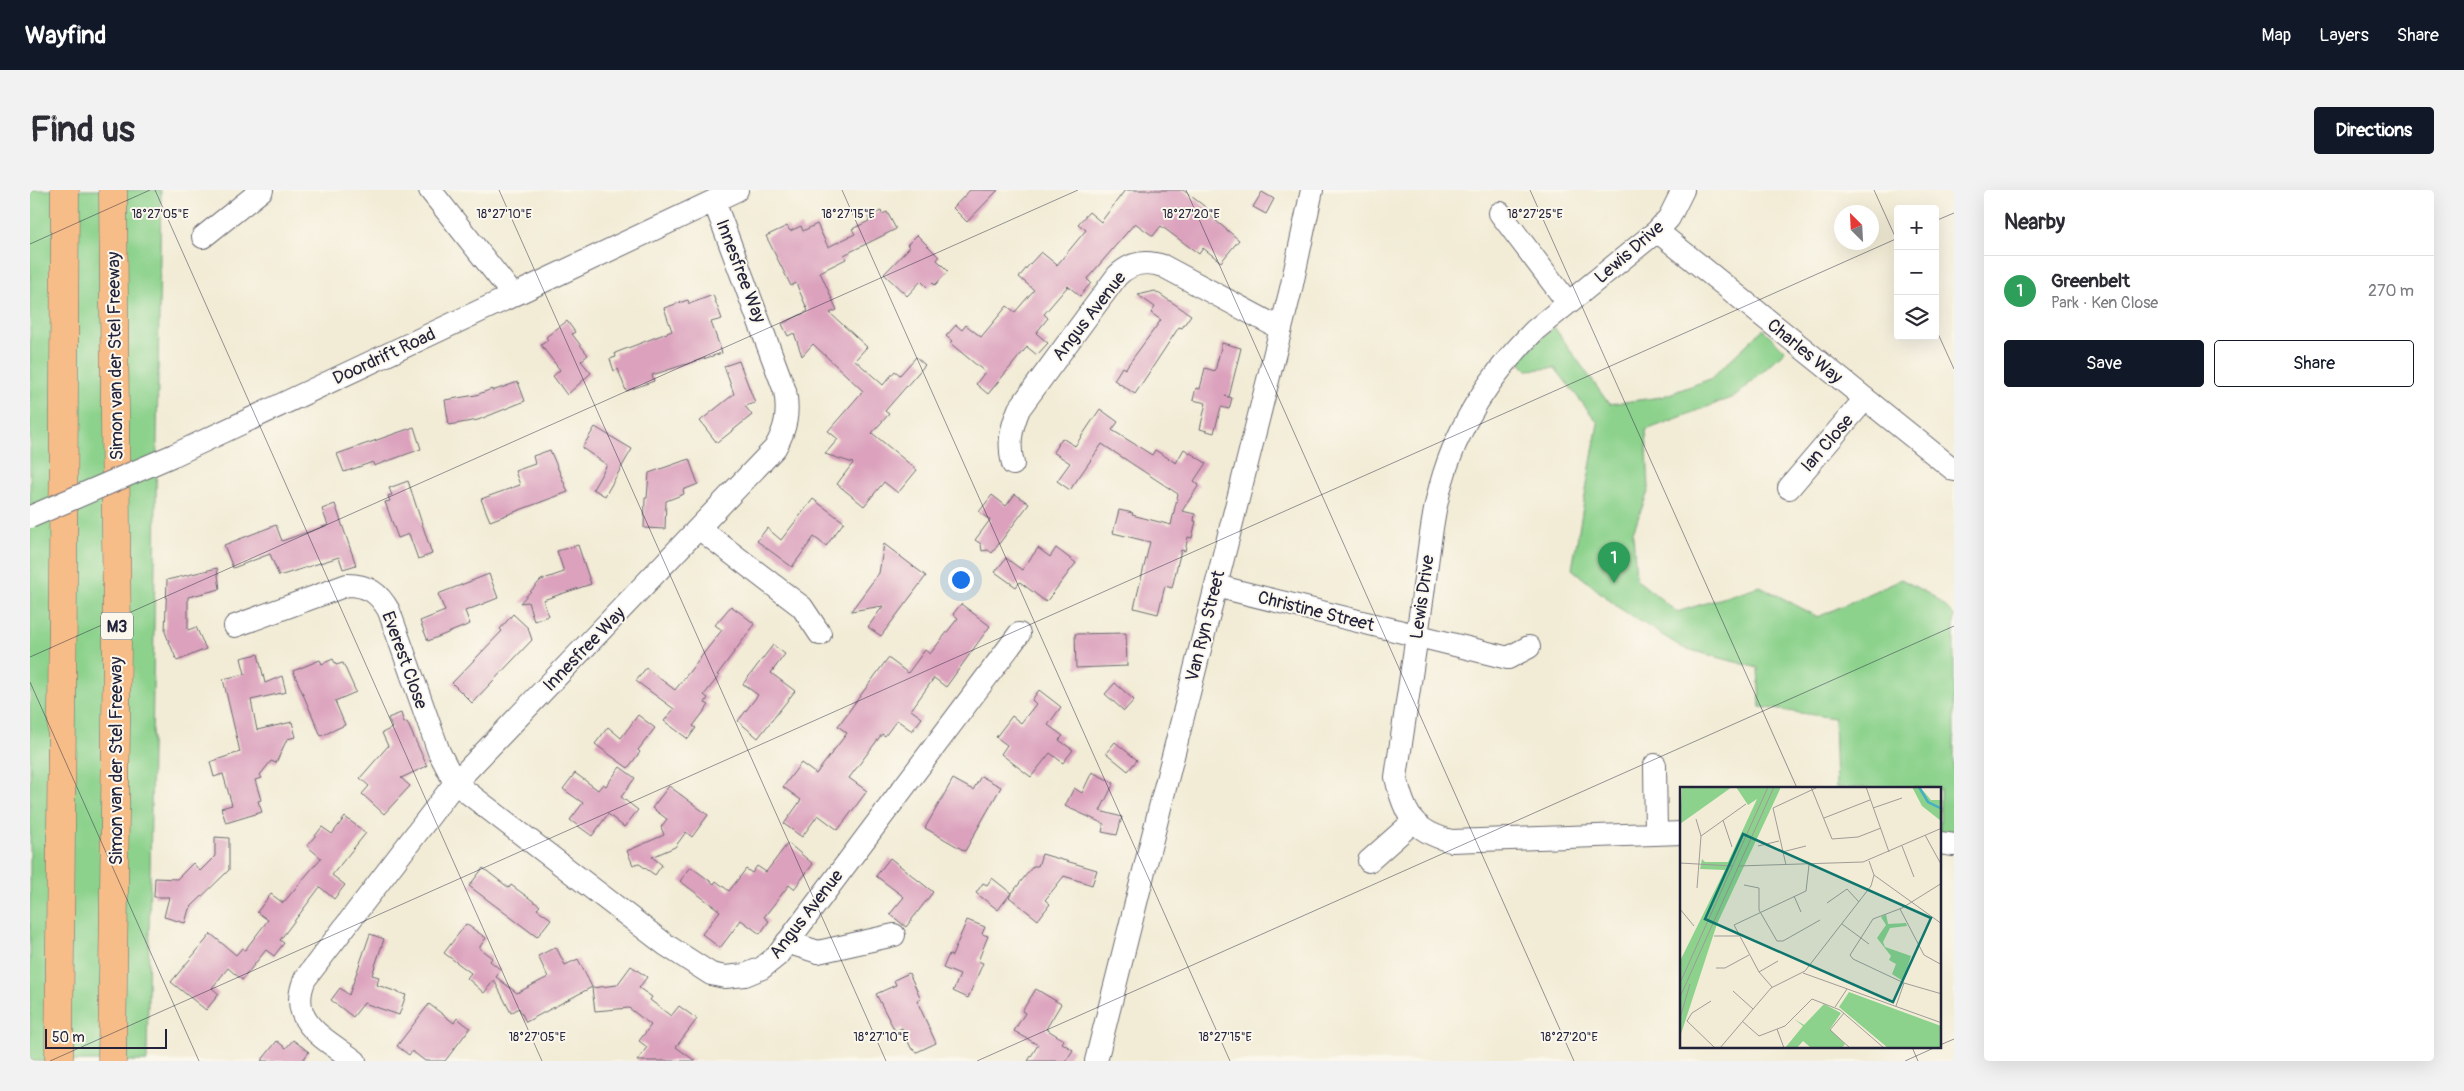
<!DOCTYPE html>
<html lang="en">
<head>
<meta charset="utf-8">
<style>
  :root { --surface:#fff; --page:#f2f2f3; --text:#2b2b33; --muted:#7c7c81; --line:#e1e1e2; --accent:#111827 }
  body { margin:0; font-family:Pangolin,sans-serif; background:var(--page); color:var(--text) }
  .controls { position:absolute; right:15px; top:15px; display:grid; overflow:hidden; border-radius:5px; box-shadow:0 5px 20px #0002 }
  .controls button { width:45px; height:45px; display:grid; place-items:center; padding:0; border:0; border-bottom:1px solid var(--line); background:var(--surface); color:var(--text); font:25px sans-serif }
  .compass { position:absolute; left:1804px; top:15px; width:45px; height:45px; border-radius:50%; background:var(--surface); box-shadow:0 5px 20px #0002; rotate:336deg }
  .scale { position:absolute; left:15px; bottom:12px; width:122px; box-sizing:border-box; padding-left:5px; border:2px solid #22223b; border-top:0; font-size:14px; line-height:18px; white-space:nowrap; color:#22223b; -webkit-text-stroke:4px #fbf7ec; paint-order:stroke }
  .you { position:absolute; left:930px; top:389px; width:18px; height:18px; margin:-12px; border:4px solid #fff; border-radius:50%; background:#1a73e8; box-shadow:0 0 0 8px #1a73e833 }
  .badge { display:grid; place-items:center; width:32px; height:32px; border-radius:50%; background:var(--accent); color:#fff; font-size:16px; font-weight:700 }
  .pin { position:absolute; translate:-50% -41px; filter:drop-shadow(0 1px 2px #0008) }
  .pin::after { content:''; position:absolute; top:26px; width:18px; height:15px; background:inherit; clip-path:polygon(0 0,100% 0,50% 100%) }
  .list { margin:0; padding:0; list-style:none }
  h2 { display:flex; justify-content:space-between; align-items:center; height:65px; margin:0; padding:0 20px; font-size:21px }
  h2 small { font-size:16px; font-weight:400; color:var(--muted) }
  .list li { display:grid; grid-template-columns:32px 1fr auto; gap:15px; align-items:center; box-sizing:border-box; height:70px; padding:0 20px; border-top:1px solid var(--line) }
  .list b { display:block; font-size:19px; white-space:nowrap }
  .list p { margin:0; font-size:16px; white-space:nowrap; color:var(--muted) }
  .list em { font-size:16px; font-style:normal; color:var(--muted) }
  .actions { display:flex; gap:10px; padding:15px 20px }
  .actions a { flex:1; padding:11px 0; border:1px solid var(--accent); border-radius:5px; text-align:center; font-size:18px; color:var(--accent) }
  .actions .main { background:var(--accent); color:#fff }
  .icon { flex:none; width:28px; height:28px; fill:none; stroke:currentColor; stroke-width:2; stroke-linecap:round; stroke-linejoin:round }
  .map { position:relative; flex:none; width:1924px; height:871px; overflow:hidden; border-radius:5px }
  header { display:flex; align-items:center; gap:30px; box-sizing:border-box; height:70px; padding:0 25px; background:var(--accent); color:#fff }
  header strong { font-size:24px }
  nav { display:flex; gap:28px; margin-inline-start:auto; font-size:18px }
  .intro { display:flex; align-items:center; justify-content:space-between; box-sizing:border-box; height:120px; padding:0 30px }
  h1 { margin:0; font-size:35px }
  .button { padding:12px 22px; border-radius:5px; background:var(--accent); color:#fff; font-size:18px; font-weight:700 }
  main { display:flex; gap:30px; padding:0 30px }
  aside { flex:1; background:var(--surface); border-radius:5px; box-shadow:0 5px 20px #0002 }
  .map>svg:first-child { display:block }
  .green { fill:#8cd28c; stroke:#577a64 }
  .building { fill:#dca2bd }
  .lines { fill:none; stroke-linecap:round; stroke-linejoin:round }
  .minor-casing { stroke:#6b6971; stroke-width:24 }
  .highway-casing { stroke:#6b6971; stroke-width:29 }
  .minor { stroke:#fff; stroke-width:22 }
  .highway { stroke:#f7bd88; stroke-width:28 }
  .minor-bridge-casing { stroke:#6b6971; stroke-width:24; stroke-linecap:butt }
  .minor-bridge { stroke:#fff; stroke-width:22 }
  .ticks { fill:none; stroke:#22223b; stroke-width:1; stroke-opacity:0.45 }
  .labels { text-anchor:middle; stroke-width:4; stroke-linejoin:round; paint-order:stroke }
  .shield { fill:#fbf7ec; stroke:#636270; stroke-width:1 }
  .shield-label { font-size:16px; font-weight:bold; fill:#22223b }
  .street-label { font-size:18px; fill:#22223b; stroke:#fbf7ec }
  .inset-river { fill:none; stroke:#46afc5; stroke-width:2.5 }
  .inset-road { fill:none; stroke:#9f9b98; stroke-width:1 }
  .view { fill:#0f766e; fill-opacity:0.15; stroke:#0f766e; stroke-width:2.5 }
  .inset-edge { fill:none; stroke:#22223b; stroke-width:2.5 }
  .ticks-label { font-size:12px; text-anchor:middle; fill:#22223b; stroke:#fbf7ec; stroke-width:4; stroke-linejoin:round; paint-order:stroke }
</style>
</head>
<body>
<header>
<strong>Wayfind</strong>
<nav><a>Map</a><a>Layers</a><a>Share</a></nav>
</header>
<div class="intro"><h1>Find us</h1><a class="button">Directions</a></div>
<main>
<div class="map">
<svg width="1924" height="871" viewBox="0 0 1924 871">
  <rect width="100%" height="100%" fill="#fbf7ec"/>
  <filter id="ink" filterUnits="userSpaceOnUse"><feTurbulence type="fractalNoise" baseFrequency=".02" numOctaves="2"/><feDisplacementMap in="SourceGraphic" scale="10" xChannelSelector="R" yChannelSelector="G"/><feConvolveMatrix kernelMatrix="1 2 1 2 8 2 1 2 1" color-interpolation-filters="sRGB"/></filter>
  <filter id="wash" filterUnits="userSpaceOnUse"><feTurbulence type="fractalNoise" baseFrequency=".0096" numOctaves="4" result="noise"/><feDisplacementMap in="SourceGraphic" scale="20" xChannelSelector="R" yChannelSelector="G"/><feGaussianBlur stdDeviation="1.12" result="paint"/><feColorMatrix in="noise" values="0 0 0 0 0 0 0 0 0 0 0 0 0 0 0 0 0 1.4 0 .05"/><feComposite in="paint" operator="in"/></filter>
  <g filter="url(#wash)">
    <rect width="100%" height="100%" fill="#f2ecd6"/>
    <!-- green -->
    <path class="green" d="M0,0H131L117,871H0Z
      M1524,137L1579,214L1631,207L1680,189L1733,139L1755,161L1706,206L1616,240L1619,299L1603,342L1606,389L1647,422L1730,396L1788,427L1871,389L1906,408L1924,425V646L1910,645V598H1806L1804,528L1730,517L1728,478L1653,458L1589,418L1542,379L1568,233L1525,178L1497,180L1488,170Z"/>
    <g id="blocks">
      <!-- building -->
      <path class="building" d="M940,0H968L937,32L923,18Z
        M1095,0H1153L1182,22L1179,25L1209,50L1191,72L1173,58L1169,64L1131,36L1123,46L1105,33L1057,89L1061,93L1050,106L1038,96L1014,124L1018,128L1006,143L1018,153L1007,165L997,157L958,204L946,194L955,182L920,153L922,151L916,146L926,135L932,140L936,135L951,147L977,116L985,122L1004,100L989,87L999,75L1011,62L1027,75L1056,40L1048,34L1059,22L1071,32Z
        M1232,2L1244,9L1236,24L1223,17Z
        M851,21L852,24L857,22L866,39L814,65L816,69L790,82L807,120L800,123L837,157L825,170L853,195L865,181L870,185L886,167L895,175L855,221L859,224L842,243L887,280L868,303L854,292L834,316L807,294L823,273L795,264L808,249L798,241L833,201L783,154L772,166L764,143L758,146L752,134L778,121L766,93L761,96L736,46L757,36L760,41L771,36L773,41L787,34L798,57L825,44L822,39L839,31L838,27Z
        M887,45L909,67L907,70L918,81L905,95L903,93L898,98L891,91L877,106L854,84L880,57L877,55Z
        M1125,101L1161,125L1152,138L1149,137L1105,204L1084,190L1092,177L1095,179L1131,130L1121,123L1125,117L1108,105Z
        M683,105L692,129L681,132L692,163L622,185L624,191L596,201L588,179L584,181L580,169L586,167L585,163L642,141L634,118L658,110L659,114Z
        M537,131L545,142L542,144L558,165L551,171L561,183L537,205L523,186L530,180L511,155L518,150L516,147Z
        M1192,153L1211,158L1199,207L1195,206L1202,208L1199,219L1191,217L1184,243L1170,239L1176,213L1163,210L1166,198L1170,199L1175,178L1185,181Z
        M709,171L725,213L715,216L722,225L687,253L670,231L704,204L694,176Z
        M488,192L495,211L448,230L419,235L415,210L446,205L462,199V201Z
        M1070,219L1088,232L1082,240L1122,265L1125,260L1146,273L1154,259L1176,273L1164,291L1169,295L1152,321L1165,324L1164,331H1166L1162,348L1158,347L1155,361L1151,360L1142,398L1135,396L1128,424L1104,418L1120,352L1083,343L1089,320L1103,323L1102,325L1141,335L1148,304L1072,254L1040,300L1027,291L1040,273L1023,262L1032,248L1045,256Z
        M384,237L391,259L344,276L343,272L314,282L307,264Z
        M565,237L602,259L575,306L563,299L577,275L552,258Z
        M520,260L538,302L460,331L451,309L490,295L485,281L505,274L503,266Z
        M659,269L668,294L653,300L654,304L636,311L635,339L614,338L615,308H617L619,283Z
        M378,291L402,364L388,369L379,344L368,348L355,312L360,311L358,306L362,305L359,298Z
        M985,304L999,314L962,363L958,360L952,361L951,354L945,350L960,330L949,322L962,305L976,316Z
        M783,309L814,332L796,356L784,347L762,377L727,351L737,338L751,350Z
        M305,314L326,375L313,379L309,367L249,386L240,364L203,378L194,355L246,335L252,351L298,335L292,319Z
        M854,354L896,386L851,446L838,437L853,416L821,421L849,383Z
        M548,355L561,394L513,410L518,426L504,431L498,412L490,413L511,390L534,382L527,361Z
        M1008,358L1020,367L1026,358L1046,373L1016,412L990,392L986,397L965,382L976,368L992,380Z
        M187,378L190,399L158,407V440L166,437L176,459L147,471L135,442L137,390Z
        M459,384L468,408L435,421L440,434L398,451L390,431L415,421L408,404Z
        M931,414L960,436L916,497L904,488L881,520L892,528L882,541L867,530L855,546L852,544L819,588L837,601L808,640L788,625L772,647L754,634L771,610L753,597L771,573L786,584L817,543L808,536L858,468L878,483L895,460L900,464L928,428L923,424Z
        M701,416L725,434L687,485L689,486L674,505L678,508L675,513L679,515L663,536L666,538L658,549L634,531L644,519L606,491L616,478L645,500L692,440L685,435Z
        M483,424L498,438L502,450L442,513L422,493L472,441L470,439Z
        M1096,443L1097,476L1046,478L1045,444Z
        M743,455L755,464L741,483L765,501L728,548L708,531L728,505L713,494Z
        M228,464L235,493L252,486L256,502L221,510L227,540L262,532L266,547L257,549L246,573L241,571L230,585L232,588L225,590L231,610L228,611L232,622L196,633L191,618L202,615L193,584L184,587L180,572L210,562L193,489L215,484L211,468Z
        M303,469L306,475L313,473L326,502L305,511L315,535L291,546L263,481L290,470L292,474Z
        M1085,493L1104,510L1094,521L1075,504Z
        M1009,500L1031,517L1018,535L1033,546L1029,550L1043,560L1033,573L1020,563L1001,587L971,564L977,555L966,547L982,526L991,533L1006,514L1002,510Z
        M371,523L374,533L377,532L397,576L371,588L380,596L354,624L332,604L339,596L330,588L358,556L352,543L362,538L358,528Z
        M608,525L625,538L608,560L610,562L598,578L565,554L578,537L591,548Z
        M1085,552L1107,570L1098,581L1076,563Z
        M590,577L605,588L591,607L608,620L594,637L578,624L562,646L540,630L553,613L533,599L545,583L568,600L573,594L576,596Z
        M1062,582L1084,593L1070,621L1092,627L1087,645L1072,642L1074,634L1035,616L1044,598L1052,603Z
        M951,586L971,597L935,661L895,638L923,589L943,600Z
        M639,596L678,625L662,647L656,642L645,657L622,667L632,675L625,685L608,673L603,675L597,661L634,645L631,637L637,629L622,618Z
        M315,627L336,643L302,685L315,695L304,709L290,697L250,750L254,753L244,766L236,760L212,790L198,778L182,798L189,804L176,820L141,792L181,744L206,765L212,758L215,760L238,730L227,722L241,704L253,713L291,668L277,656L292,637L302,644Z
        M185,647L199,648V680L159,719L155,733L134,727L139,707H124L125,688L147,689L163,673L170,681L185,666Z
        M758,653L783,674L764,699L759,695L734,727L739,731L730,744L711,730L690,758L672,744L690,721L650,691L661,677L684,694L686,691L699,701L716,679L722,683L727,676L736,682Z
        M1012,664L1067,680L1062,695L1034,686L1015,710L1020,714L1008,730L979,707L1003,676H1008Z
        M860,668L903,702L876,737L860,724L874,707L846,686Z
        M453,678L479,698L481,695L510,716L507,719L521,729L507,747L439,696Z
        M962,688L981,703L968,720L946,703L953,693L957,695Z
        M937,730L955,737L952,744L958,746L948,771L953,773L938,808L923,801L930,785L913,778L919,764L922,766Z
        M436,734L456,748L449,758L462,768L460,771L471,780L466,787L487,803L518,787L508,766L526,757L535,775L548,769L562,797L496,832L489,818L481,823L464,790L454,803L437,788L441,783L414,763Z
        M340,744L354,749L342,785L349,787L347,795L376,805L369,825L334,813L323,827L301,810L310,798L319,805Z
        M601,776L617,787L609,798L622,807L620,810L641,826L649,816L667,829L646,857L665,871H607L617,857L609,851L621,835L599,818L565,821L562,798L587,795Z
        M879,783L891,809L887,811L906,853L887,862L881,858L872,838L865,841L846,804L866,795L864,790Z
        M1006,799L1031,814L1016,839L1034,850L1032,853L1043,860L1036,871H998L1008,855L984,841L995,823L992,821Z
        M399,814L424,833L427,828L440,838L415,871H395L382,861L379,865L367,856Z
        M263,850L279,862L272,871H231L247,851L256,858Z"/>
    </g>
  </g>
  <g filter="url(#ink)">
    <use href="#blocks" fill-opacity="0" stroke="#6b6971" stroke-width="1"/>
    <g class="lines">
      <defs>
        <path id="minor" d="M400,0L483,105
          M1470,23L1538,113
          M1627,41L1924,280
          M173,47L232,0
          M144,265L707,0
          M983,274C978,254 981,238 989,219L1087,86C1100,73 1115,70 1133,76L1251,139
          M1759,298L1835,209
          M670,339L772,417L790,444
          M1186,396L1478,468L1499,457
          M205,436L317,395C338,395 349,403 359,421L409,562L425,593L636,755L681,784L695,787L715,785L732,778L747,766L989,444
          M1625,575L1626,643
          M1652,643L1421,651C1383,641 1374,624 1366,587C1374,530 1383,474 1391,418C1396,385 1399,352 1405,320C1418,250 1455,190 1505,140L1627,41L1639,28L1653,0
          M1910,653L1924,655
          M1339,671L1384,631
          M757,752L788,762L864,745
          M325,871C296,849 256,832 275,789L425,593L745,258C756,239 759,223 755,201L684,11
          M1066,871L1261,99L1282,0"/>
        <path id="highway" d="M29,871C33,581 33,290 35,0
          M82,871L87,451L83,0"/>
      </defs>
      <!-- minor casing -->
      <use href="#minor" class="minor-casing"/>
      <!-- highway casing -->
      <use href="#highway" class="highway-casing"/>
      <!-- minor -->
      <use href="#minor" class="minor"/>
      <!-- highway -->
      <use href="#highway" class="highway"/>
      <defs>
        <path id="minor-bridge" d="M0,327L144,265"/>
      </defs>
      <!-- minor-bridge casing -->
      <use href="#minor-bridge" class="minor-bridge-casing"/>
      <!-- minor-bridge -->
      <use href="#minor-bridge" class="minor-bridge"/>
    </g>
  </g>
  <!-- ticks -->
  <path class="ticks" d="M125,0L512,871M469,0L856,871M812,0L1200,871M1156,0L1544,871M1500,0L1767,598M1844,0L1868,53M1905,31L1924,23M0,54L120,0M1905,137L1924,179M0,467L1048,0M0,492L169,871M1910,855L1924,849M1882,857L1888,871M20,871L1868,48M947,871L1924,436M1875,871L1906,857"/>
  <g class="labels">
    <!-- shield labels -->
    <rect class="shield" x="71" y="422.5" width="32" height="27" rx="4"/>
    <g class="shield-label">
      <text x="87" y="442">M3</text>
    </g>
    <!-- street labels -->
    <g class="street-label">
      <text transform="translate(1599 62) rotate(-41)" y="6">Lewis Drive</text>
      <text transform="translate(711 81) rotate(69)" y="6">Innesfree Way</text>
      <text transform="translate(1059 126) rotate(-52)" y="6">Angus Avenue</text>
      <text transform="translate(1775 161) rotate(39)" y="6">Charles Way</text>
      <text transform="translate(85 166) rotate(-91)" y="6">Simon van der Stel Freeway</text>
      <text transform="translate(354 166) rotate(-25)" y="6">Doordrift Road</text>
      <text transform="translate(1797 253) rotate(-49)" y="6">Ian Close</text>
      <text transform="translate(1392 407) rotate(-82)" y="6">Lewis Drive</text>
      <text transform="translate(1286 421) rotate(14)" y="6">Christine Street</text>
      <text transform="translate(1175 436) rotate(-76)" y="6">Van Ryn Street</text>
      <text transform="translate(554 459) rotate(-46)" y="6">Innesfree Way</text>
      <text transform="translate(375 470) rotate(70)" y="6">Everest Close</text>
      <text transform="translate(86 571) rotate(-90)" y="6">Simon van der Stel Freeway</text>
      <text transform="translate(776 724) rotate(-52)" y="6">Angus Avenue</text>
    </g>
  </g>
  <!-- overview -->
  <g transform="translate(1650 597)">
    <rect width="261" height="261" fill="#f2ecd6"/>
    <path d="M2,0H52L0,37ZM56,0H101L37,137L0,250V174L45,83L20,82L22,72L25,75H48L77,12L68,18ZM232,0H240L251,13H261V34L242,19ZM206,127L208,137L226,136L227,139L210,141L203,155L205,160L231,169L223,194L212,187L216,177L209,173L211,169L197,151L206,138L201,130ZM169,205L261,239V261H208L159,220ZM144,217L161,226L150,242L165,257L162,261L130,260L123,254L117,261H105L123,239L114,232L124,238Z" fill="#8cd28c"/>
    <path class="inset-river" d="M239,0L248,15L262,22"/>
    <path class="inset-road" d="M131,0L152,52L178,50L201,41M186,0L209,65M193,21L222,11M144,31L190,13M16,32L21,49M43,33L52,60M245,48L262,79M78,59L99,54M222,59L234,90M102,65L126,59M0,76L52,79M106,78L93,21L138,0M58,79L183,75L262,41M194,88L262,137M262,96L222,121L193,132L170,168L173,172L224,196L262,207M64,98L79,101V123L97,154H103L140,133M17,101L21,49L66,17M114,109L121,125M147,116L167,102L179,115M0,122L14,139M220,122L244,168L262,178M162,137L189,157M34,149H59M36,181H45L69,168M79,185L98,174M123,186L262,236M0,196L88,0M92,200L79,185L54,138L126,104L129,78M53,204L73,222M0,210L94,0M31,214L12,226L7,234L35,261M216,219L224,196M155,220L167,202M164,226L150,243L170,261M0,231L10,197M62,234L79,249L105,239L132,212L160,223L204,261M97,242L104,261M40,261L91,201L125,184L191,99L194,88L189,74"/>
    <path class="view" d="M63,47L251,131L213,215L25,132Z"/>
    <rect width="261" height="261" class="inset-edge"/>
  </g>
  <g class="ticks-label">
    <text x="130" y="28">18°27'05"E</text>
    <text x="474" y="28">18°27'10"E</text>
    <text x="818" y="28">18°27'15"E</text>
    <text x="1161" y="28">18°27'20"E</text>
    <text x="1505" y="28">18°27'25"E</text>
    <text x="507" y="851">18°27'05"E</text>
    <text x="851" y="851">18°27'10"E</text>
    <text x="1195" y="851">18°27'15"E</text>
    <text x="1539" y="851">18°27'20"E</text>
  </g>
</svg>
<div class="controls">
<button>+</button>
<button>−</button>
<button><svg class="icon" aria-label="layers" viewBox="0 0 24 24"><path d="M12 4l9 5-9 5-9-5zM3 14l9 5 9-5"/></svg></button>
</div>
<svg class="compass" viewBox="-18 -18 36 36"><path d="M0-13l5 13h-10z" fill="#e53935"/><path d="M0 13l5-13h-10z" fill="#7c7c81"/></svg>
<div class="scale">50 m</div>
<div class="you"></div>
<div class="pin badge" style="left:1584px;top:393px;background:#2e9e5b">1</div>
</div>
<aside>
<h2>Nearby<small></small></h2>
<ul class="list">
<li><span class="badge" style="background:#2e9e5b">1</span><div><b>Greenbelt</b><p>Park · Ken Close</p></div><em>270 m</em></li>
</ul>
<div class="actions"><a class="main">Save</a><a>Share</a></div>
</aside>
</main>
</body>
</html>
